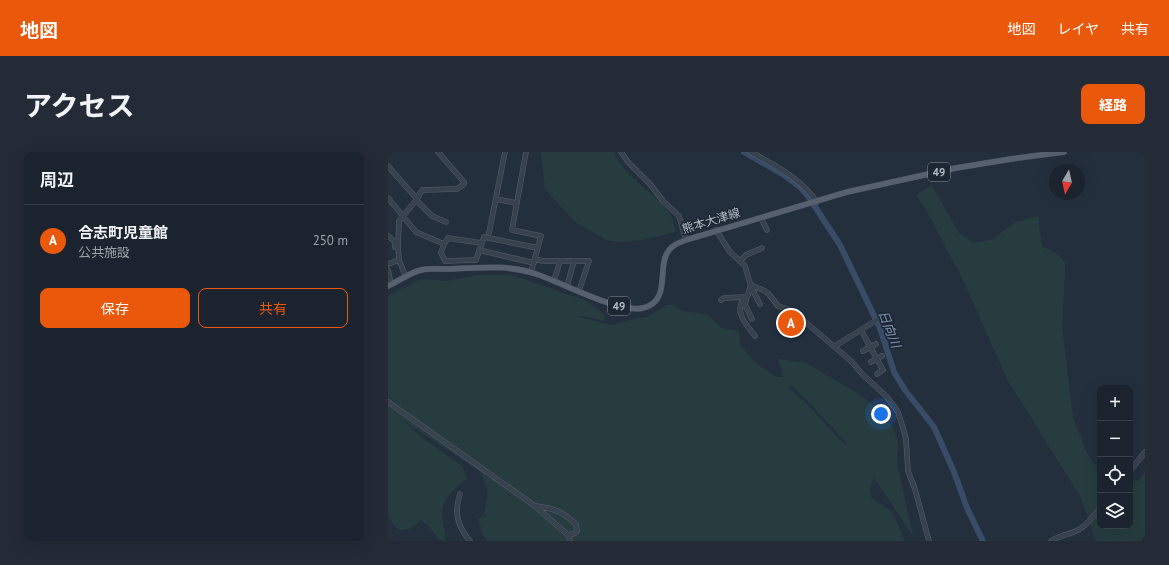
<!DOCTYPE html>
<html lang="ja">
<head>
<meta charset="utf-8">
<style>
  :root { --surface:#1b232e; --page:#242b36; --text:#f1f3f6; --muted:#a0a4aa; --line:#39404a; --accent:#ea580c }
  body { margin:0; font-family:"PT Sans","Noto Sans JP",sans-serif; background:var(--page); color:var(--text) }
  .controls { position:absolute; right:12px; bottom:12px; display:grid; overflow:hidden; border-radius:8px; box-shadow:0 4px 16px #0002 }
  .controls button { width:36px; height:36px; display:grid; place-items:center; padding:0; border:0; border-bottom:1px solid var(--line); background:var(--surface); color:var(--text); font:20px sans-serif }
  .compass { position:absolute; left:661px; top:12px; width:36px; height:36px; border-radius:50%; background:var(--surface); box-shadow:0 4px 16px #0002; rotate:189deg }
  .you { position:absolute; left:493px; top:262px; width:14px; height:14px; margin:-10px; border:3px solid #fff; border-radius:50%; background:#1a73e8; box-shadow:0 0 0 6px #1a73e833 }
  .badge { display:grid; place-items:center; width:26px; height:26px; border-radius:50%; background:var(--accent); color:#fff; font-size:13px; font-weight:700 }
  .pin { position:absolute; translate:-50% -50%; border:2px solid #fff; box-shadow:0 1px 4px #0006 }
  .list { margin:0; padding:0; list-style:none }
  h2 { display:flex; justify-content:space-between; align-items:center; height:52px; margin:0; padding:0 16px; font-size:17px }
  h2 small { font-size:13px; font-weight:400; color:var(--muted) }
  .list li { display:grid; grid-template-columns:26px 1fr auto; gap:12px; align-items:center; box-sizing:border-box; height:72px; padding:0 16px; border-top:1px solid var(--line) }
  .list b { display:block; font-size:15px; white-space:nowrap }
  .list p { margin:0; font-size:13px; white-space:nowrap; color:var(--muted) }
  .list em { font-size:13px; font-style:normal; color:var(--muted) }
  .actions { display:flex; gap:8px; padding:12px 16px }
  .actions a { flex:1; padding:9px 0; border:1px solid var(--accent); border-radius:8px; text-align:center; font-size:14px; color:var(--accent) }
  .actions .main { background:var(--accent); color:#fff }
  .icon { flex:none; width:22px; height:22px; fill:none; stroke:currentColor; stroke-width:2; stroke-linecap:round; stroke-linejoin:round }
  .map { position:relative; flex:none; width:757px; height:389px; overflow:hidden; border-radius:8px }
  header { display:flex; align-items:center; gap:24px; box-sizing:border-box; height:56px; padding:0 20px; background:var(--accent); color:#fff }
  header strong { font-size:19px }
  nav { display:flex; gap:22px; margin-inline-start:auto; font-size:14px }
  .intro { display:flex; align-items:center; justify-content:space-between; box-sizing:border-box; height:96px; padding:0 24px }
  h1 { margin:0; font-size:28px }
  .button { padding:10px 18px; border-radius:8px; background:var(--accent); color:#fff; font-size:14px; font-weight:700 }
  main { display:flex; gap:24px; padding:0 24px }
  aside { flex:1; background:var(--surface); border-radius:8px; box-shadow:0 4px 16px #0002 }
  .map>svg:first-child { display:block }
  .green { fill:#263c3f; fill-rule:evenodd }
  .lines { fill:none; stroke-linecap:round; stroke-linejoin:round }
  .river { stroke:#394c67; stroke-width:6 }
  .minor-casing { stroke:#565f6c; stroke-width:5.5 }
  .major-casing { stroke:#414a57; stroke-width:6 }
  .minor { stroke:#38414e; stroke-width:4.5 }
  .major { stroke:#56606e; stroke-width:5.5 }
  .labels { text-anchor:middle; stroke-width:3; stroke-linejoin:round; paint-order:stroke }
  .shield { fill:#1d2633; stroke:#878f9c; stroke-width:1 }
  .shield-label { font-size:11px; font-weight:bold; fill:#b4bcc9 }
  .street-label { font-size:12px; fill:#b4bcc9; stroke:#1d2633 }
  .water-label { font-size:13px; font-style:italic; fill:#7c92b1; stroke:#1d2633 }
</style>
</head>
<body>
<header>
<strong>地図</strong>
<nav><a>地図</a><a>レイヤ</a><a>共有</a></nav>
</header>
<div class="intro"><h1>アクセス</h1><a class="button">経路</a></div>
<main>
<aside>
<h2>周辺<small></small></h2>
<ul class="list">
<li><span class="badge">A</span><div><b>合志町児童館</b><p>公共施設</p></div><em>250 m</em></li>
</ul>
<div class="actions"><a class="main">保存</a><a>共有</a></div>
</aside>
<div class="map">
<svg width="757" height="389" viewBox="0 0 757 389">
  <rect width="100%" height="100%" fill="#242f3e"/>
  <!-- green -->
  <path class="green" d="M153,0H226C231,10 236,18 244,25C258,39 289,58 287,80L254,88L233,90L218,88L186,69L157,37Z
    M544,33L571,81L586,91L606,87L627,70L650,64L654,94L672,104L677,111V122L674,174L685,265L699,301L712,321V374H742V328L750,329L757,319V389H708L693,346L619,227L576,130L537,56L528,43Z
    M88,123H123L148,131L178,142L197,148L216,162V169L195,164L190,165L224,173L245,167L260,165L278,153H286L294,159L319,162L333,176L351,179L352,192L365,209L389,225H395L390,207L418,211L464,238L487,254L506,277L510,290L509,311L525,384L486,326L482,337L483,345L504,360L517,389H100L95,383L90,367L95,364L99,366L96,361L100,341L93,320L14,268L35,286L75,315L79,326C64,339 50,349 55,371C56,378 59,382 57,389C47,389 46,378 39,372C37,371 35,370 33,368L22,377L12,378L6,374L0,362V144L34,127L59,129ZM403,233L417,246L461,294L454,290L416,249L400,236Z"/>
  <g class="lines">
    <!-- river -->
    <path class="river" d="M356,0L396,23L411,34L420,44L452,93L492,176L506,220L517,238L546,275L566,320L579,356L595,389"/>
    <defs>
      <path id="minor" d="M138,0L124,78L153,84L143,120
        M233,0L240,10L262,32L275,49L291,64L298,88
        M363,0C388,14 412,26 429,50
        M0,14L29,47L11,69L10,94L11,108L18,125
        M0,46L28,80L56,92L60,86L93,91
        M29,47L34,38L69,37L76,32V30L50,0
        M108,47L128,51
        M29,49L44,64L58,70
        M373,66L379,78
        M328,78L342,100L357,114L362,131L365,134L375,138L380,141L390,154L402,158L408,162L463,209L475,223L498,244L510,260L515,276L518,287L520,319L527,337L541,389
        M101,81L117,0
        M0,84L7,90V95
        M56,92L53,101L57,109L88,108L96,85L150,96
        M91,98L146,111
        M147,107L155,109H201L191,139
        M352,109L358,103L374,96
        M0,112L11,108
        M0,118L3,132
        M166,129L172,109
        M179,134L186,109
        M363,135L372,152
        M359,144L357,153L364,167
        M357,145C345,160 358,172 367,184
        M333,148L336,146L357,145L360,143L362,135
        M473,178L495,218L489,222
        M447,194L492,166
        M475,199L488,192
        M483,210L494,204
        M0,250L147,354L180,383L182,389
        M742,319L757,300
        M72,342C66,360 69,374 82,389
        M148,354C168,357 173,359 188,372L189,379L185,382L180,383
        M663,389C669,385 676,383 683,381C696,377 704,366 712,356"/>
      <path id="major" d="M0,134C11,129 21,121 33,118C42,116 52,117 60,117C89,116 120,112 148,122C173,130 232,162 255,156C285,149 267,113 282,97C286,92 292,90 298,88L459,40L568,16L623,7L676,0"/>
    </defs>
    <!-- minor casing -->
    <use href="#minor" class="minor-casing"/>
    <!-- major casing -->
    <use href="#major" class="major-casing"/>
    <!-- minor -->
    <use href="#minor" class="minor"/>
    <!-- major -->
    <use href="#major" class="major"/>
  </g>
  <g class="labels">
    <!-- shield labels -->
    <g class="shield">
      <rect x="540" y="11" width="22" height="18" rx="3"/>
      <rect x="220" y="145" width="22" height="18" rx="3"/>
    </g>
    <g class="shield-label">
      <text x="551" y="24">49</text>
      <text x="231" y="158">49</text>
    </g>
    <!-- street labels -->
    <g class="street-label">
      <text transform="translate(323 69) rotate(-17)" y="4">熊本大津線</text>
    </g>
    <!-- water labels -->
    <g class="water-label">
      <text transform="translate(502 177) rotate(69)" y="5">日向川</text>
    </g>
  </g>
</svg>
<div class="controls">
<button>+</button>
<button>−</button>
<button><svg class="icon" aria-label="locate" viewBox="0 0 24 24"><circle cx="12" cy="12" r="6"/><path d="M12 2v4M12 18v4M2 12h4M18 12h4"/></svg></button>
<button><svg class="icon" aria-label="layers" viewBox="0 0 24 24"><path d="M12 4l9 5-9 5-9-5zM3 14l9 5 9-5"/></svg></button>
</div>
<svg class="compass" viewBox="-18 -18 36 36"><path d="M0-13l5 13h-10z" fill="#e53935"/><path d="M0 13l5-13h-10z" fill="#a0a4aa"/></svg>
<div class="you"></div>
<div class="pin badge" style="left:403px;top:171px">A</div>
</div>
</main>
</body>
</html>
